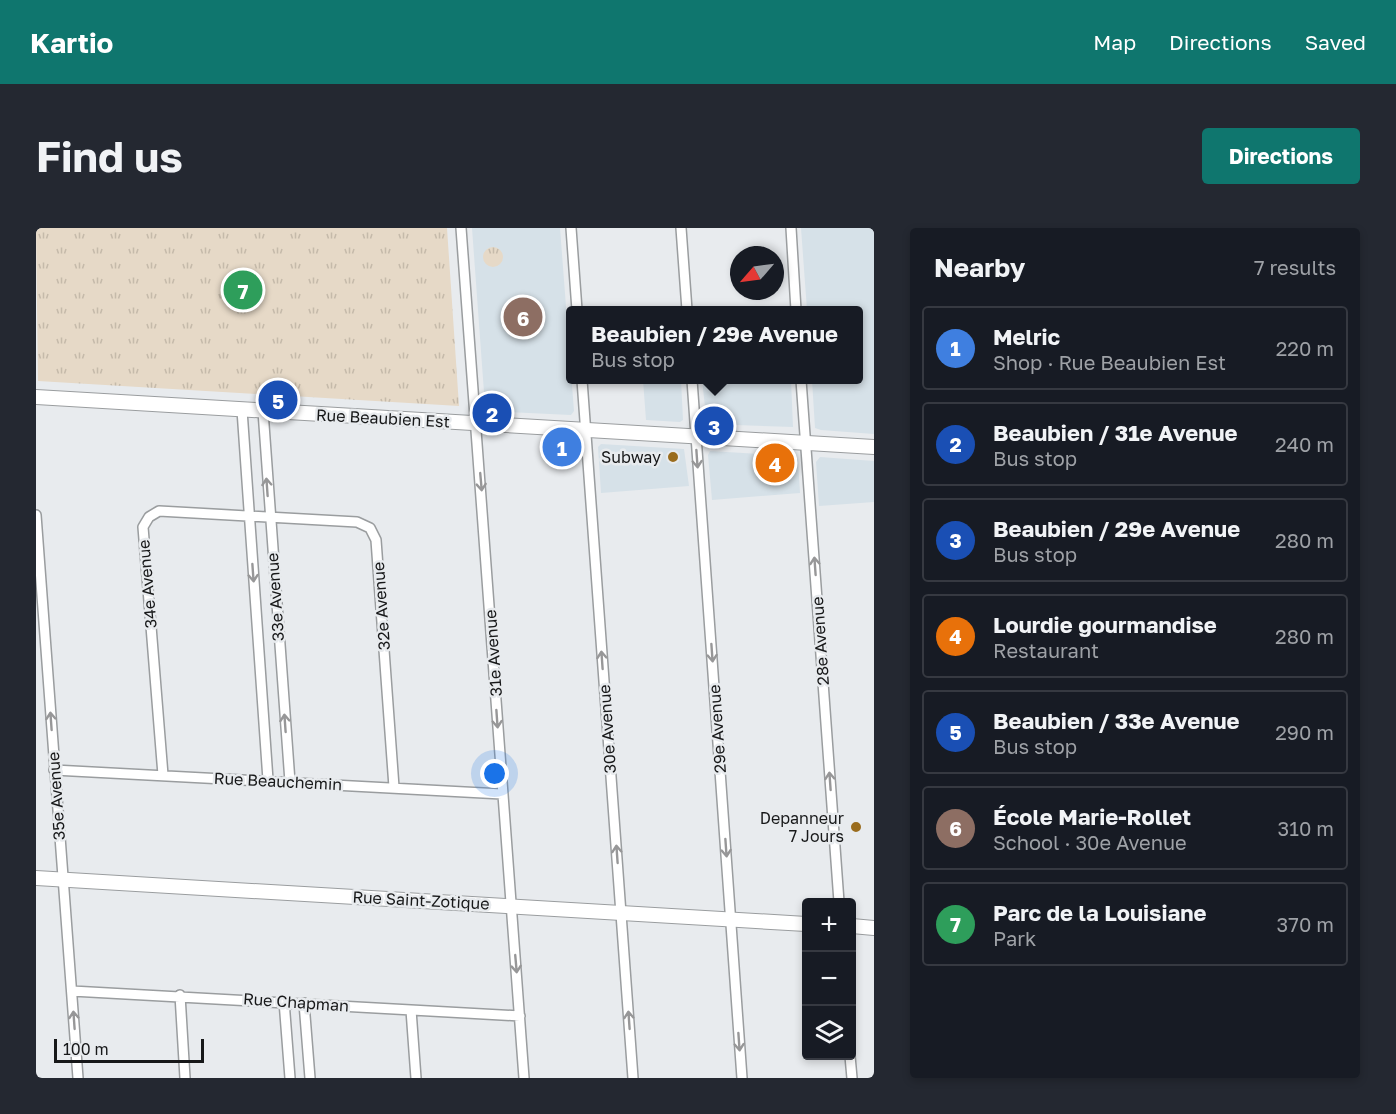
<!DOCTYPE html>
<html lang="en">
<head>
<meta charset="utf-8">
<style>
  :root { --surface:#171b24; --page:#242831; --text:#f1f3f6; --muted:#9ea1a6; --line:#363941; --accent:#0f766e }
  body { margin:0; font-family:"Golos Text",sans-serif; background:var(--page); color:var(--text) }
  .controls { position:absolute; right:18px; bottom:18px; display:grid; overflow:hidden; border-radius:6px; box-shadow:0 3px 9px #0003 }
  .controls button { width:54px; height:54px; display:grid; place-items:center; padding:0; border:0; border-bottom:2px solid var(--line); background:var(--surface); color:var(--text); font:30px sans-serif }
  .compass { position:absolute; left:694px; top:18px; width:54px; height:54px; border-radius:50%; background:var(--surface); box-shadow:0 3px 9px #0003; rotate:242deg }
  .scale { position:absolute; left:18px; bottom:15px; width:150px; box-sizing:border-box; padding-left:6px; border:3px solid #171819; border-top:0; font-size:16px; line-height:21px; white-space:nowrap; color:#171819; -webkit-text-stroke:4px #e8ebee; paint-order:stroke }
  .you { position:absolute; left:459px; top:546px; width:21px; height:21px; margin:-15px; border:4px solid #fff; border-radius:50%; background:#1a73e8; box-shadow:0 0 0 9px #1a73e833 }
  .badge { display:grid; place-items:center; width:39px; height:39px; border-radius:50%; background:var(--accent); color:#fff; font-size:20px; font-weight:700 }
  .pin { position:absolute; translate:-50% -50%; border:3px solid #fff; box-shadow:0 2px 6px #0006 }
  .popup { position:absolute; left:530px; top:78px; width:297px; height:78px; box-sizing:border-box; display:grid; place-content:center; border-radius:6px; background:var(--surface); filter:drop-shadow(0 2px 4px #0005); font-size:20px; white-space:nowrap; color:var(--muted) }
  .popup b { font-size:22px; color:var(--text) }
  .popup::after { content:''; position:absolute; left:50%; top:100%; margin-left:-12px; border:12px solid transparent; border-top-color:var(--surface) }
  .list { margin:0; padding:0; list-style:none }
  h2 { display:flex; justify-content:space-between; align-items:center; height:78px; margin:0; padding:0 24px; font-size:26px }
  h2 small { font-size:20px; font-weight:400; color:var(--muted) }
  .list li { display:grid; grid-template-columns:39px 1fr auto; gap:18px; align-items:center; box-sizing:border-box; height:84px; margin:0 12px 12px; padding:0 12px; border:2px solid var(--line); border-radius:6px }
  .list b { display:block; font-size:22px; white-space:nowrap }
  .list p { margin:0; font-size:20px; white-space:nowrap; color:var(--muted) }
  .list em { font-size:20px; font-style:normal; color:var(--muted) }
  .icon { flex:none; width:33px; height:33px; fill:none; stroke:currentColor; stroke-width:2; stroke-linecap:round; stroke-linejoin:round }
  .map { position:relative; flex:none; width:838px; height:850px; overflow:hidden; border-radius:6px }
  header { display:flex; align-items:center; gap:36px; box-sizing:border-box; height:84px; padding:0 30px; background:var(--accent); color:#fff }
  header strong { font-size:28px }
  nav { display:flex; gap:33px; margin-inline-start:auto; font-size:21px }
  .intro { display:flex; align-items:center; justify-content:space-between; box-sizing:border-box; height:144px; padding:0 36px }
  h1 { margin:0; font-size:42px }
  .button { padding:15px 27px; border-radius:6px; background:var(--accent); color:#fff; font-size:21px; font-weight:700 }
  main { display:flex; gap:36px; padding:0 36px }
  aside { flex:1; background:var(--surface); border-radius:6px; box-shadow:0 3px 9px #0003 }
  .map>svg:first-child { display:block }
  .built { fill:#d6e1e8 }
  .park { fill:url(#park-tufts) }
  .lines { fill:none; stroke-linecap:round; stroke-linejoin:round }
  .street-casing { stroke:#9a9d9f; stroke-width:12 }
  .secondary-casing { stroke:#9a9d9f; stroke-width:16 }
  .street { stroke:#fff; stroke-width:9 }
  .secondary { stroke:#fff; stroke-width:14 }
  .oneway { stroke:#979798 }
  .poi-dot { fill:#9a6c1d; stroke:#e8ebee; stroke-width:2 }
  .labels { text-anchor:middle; stroke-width:5; stroke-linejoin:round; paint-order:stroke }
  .street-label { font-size:16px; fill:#171819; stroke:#e8ebee }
  .poi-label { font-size:16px; fill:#171819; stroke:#e8ebee; text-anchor:end }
</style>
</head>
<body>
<header>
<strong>Kartio</strong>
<nav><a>Map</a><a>Directions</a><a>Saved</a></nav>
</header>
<div class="intro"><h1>Find us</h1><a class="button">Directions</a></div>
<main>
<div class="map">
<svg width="838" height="850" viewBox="0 0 838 850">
  <defs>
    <pattern id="park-tufts" width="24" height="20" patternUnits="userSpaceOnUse" patternTransform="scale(1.5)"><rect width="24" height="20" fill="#e6d9c7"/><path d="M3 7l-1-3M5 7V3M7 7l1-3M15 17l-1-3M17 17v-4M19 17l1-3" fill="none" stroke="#c5baaa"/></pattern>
  </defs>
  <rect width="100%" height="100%" fill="#e8ebee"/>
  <!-- built -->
  <path class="built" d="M436,0H524L538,183L535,187L453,183V178H449Z
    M765,0H838V206L785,202L779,200L776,152H822V82H771Z
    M607,152H645L647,192L644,194L610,192Z
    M666,152H755L757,199L671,196Z
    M565,216L648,221L653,258L565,265L562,219Z
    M674,223L759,228L762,232L764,265L676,272L672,227Z
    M784,229L838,233V274L783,278L780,234Z"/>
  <!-- park -->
  <path class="park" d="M0,0H411L423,178L2,153Z
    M447 29a10 10 0 1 1 20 0a10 10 0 1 1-20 0Z"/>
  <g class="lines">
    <defs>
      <path id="street" d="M425,0L488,850
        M535,0L541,82
        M645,0L651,82
        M755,0L760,82
        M546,152L597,850
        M656,152L706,850
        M765,152L803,674
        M206,182L232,552
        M227,183L254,554
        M0,287L42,850
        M18,542L466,566
        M127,547L107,299L113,289L123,283L321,294L334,300L340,312L358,559
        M36,763L484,788
        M144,767L149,850
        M248,773L254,850
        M268,775L274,850
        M375,782L380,850
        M814,828L816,850"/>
      <path id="secondary" d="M0,169L838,219
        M0,650L770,696
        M816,698L838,700"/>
    </defs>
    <!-- street casing -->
    <use href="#street" class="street-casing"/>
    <!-- secondary casing -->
    <use href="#secondary" class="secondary-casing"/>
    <!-- street -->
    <use href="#street" class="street"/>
    <!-- secondary -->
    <use href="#secondary" class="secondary"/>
  </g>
  <!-- one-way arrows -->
  <defs><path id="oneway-shaft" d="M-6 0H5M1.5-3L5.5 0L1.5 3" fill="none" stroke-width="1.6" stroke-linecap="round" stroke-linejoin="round" transform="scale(1.5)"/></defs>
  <g class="oneway">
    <use href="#oneway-shaft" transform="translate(661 231) rotate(86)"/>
    <use href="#oneway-shaft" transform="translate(445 254) rotate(85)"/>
    <use href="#oneway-shaft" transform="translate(231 259) rotate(-94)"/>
    <use href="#oneway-shaft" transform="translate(779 338) rotate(-94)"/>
    <use href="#oneway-shaft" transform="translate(217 345) rotate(86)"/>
    <use href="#oneway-shaft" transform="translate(676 425) rotate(86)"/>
    <use href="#oneway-shaft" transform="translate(566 432) rotate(-94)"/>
    <use href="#oneway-shaft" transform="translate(461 491) rotate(86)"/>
    <use href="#oneway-shaft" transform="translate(15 493) rotate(-94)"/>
    <use href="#oneway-shaft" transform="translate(249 495) rotate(-94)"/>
    <use href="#oneway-shaft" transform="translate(794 553) rotate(-94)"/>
    <use href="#oneway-shaft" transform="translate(690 620) rotate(86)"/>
    <use href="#oneway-shaft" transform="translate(581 626) rotate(-94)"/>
    <use href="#oneway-shaft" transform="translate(480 736) rotate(85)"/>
    <use href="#oneway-shaft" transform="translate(38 792) rotate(-94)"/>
    <use href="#oneway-shaft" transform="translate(593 792) rotate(-94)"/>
    <use href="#oneway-shaft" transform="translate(703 814) rotate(86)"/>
  </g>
  <!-- markers -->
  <g class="poi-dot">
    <circle cx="637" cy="229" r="6"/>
    <circle cx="820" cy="599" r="6"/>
  </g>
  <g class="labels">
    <!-- street labels -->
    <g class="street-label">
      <text transform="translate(347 190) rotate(3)" y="6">Rue Beaubien Est</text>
      <text transform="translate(111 356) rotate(-95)" y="6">34e Avenue</text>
      <text transform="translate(239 369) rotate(-94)" y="6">33e Avenue</text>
      <text transform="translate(345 378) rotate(-94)" y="6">32e Avenue</text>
      <text transform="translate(784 413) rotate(-94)" y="6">28e Avenue</text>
      <text transform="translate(457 425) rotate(-94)" y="6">31e Avenue</text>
      <text transform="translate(571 501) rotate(-94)" y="6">30e Avenue</text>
      <text transform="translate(681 501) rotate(-94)" y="6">29e Avenue</text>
      <text transform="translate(242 553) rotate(3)" y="6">Rue Beauchemin</text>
      <text transform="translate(20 568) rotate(-94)" y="6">35e Avenue</text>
      <text transform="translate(385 672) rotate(3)" y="6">Rue Saint-Zotique</text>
      <text transform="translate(260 774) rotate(4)" y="6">Rue Chapman</text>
    </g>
    <!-- poi labels -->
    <g class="poi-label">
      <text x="625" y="235">Subway</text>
      <text x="808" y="596">Depanneur<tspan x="808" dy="18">7 Jours</tspan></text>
    </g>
  </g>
</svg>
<div class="controls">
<button>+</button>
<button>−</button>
<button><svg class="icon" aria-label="layers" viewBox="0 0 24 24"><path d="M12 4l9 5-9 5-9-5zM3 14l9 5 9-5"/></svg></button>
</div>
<svg class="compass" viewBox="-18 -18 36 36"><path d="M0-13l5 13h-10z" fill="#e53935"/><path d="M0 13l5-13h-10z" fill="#9ea1a6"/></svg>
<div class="scale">100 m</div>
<div class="you"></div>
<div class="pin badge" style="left:526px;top:219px;background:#3f7fe0">1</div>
<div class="pin badge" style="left:456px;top:185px;background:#1a4fb4">2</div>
<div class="pin badge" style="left:678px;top:198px;background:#1a4fb4">3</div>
<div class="popup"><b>Beaubien / 29e Avenue</b>Bus stop</div>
<div class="pin badge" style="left:739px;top:235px;background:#e8710a">4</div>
<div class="pin badge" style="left:242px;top:172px;background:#1a4fb4">5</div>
<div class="pin badge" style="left:487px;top:89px;background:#8d6e63">6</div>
<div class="pin badge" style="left:207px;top:62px;background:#2e9e5b">7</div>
</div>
<aside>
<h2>Nearby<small>7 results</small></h2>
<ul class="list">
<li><span class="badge" style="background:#3f7fe0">1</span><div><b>Melric</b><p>Shop · Rue Beaubien Est</p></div><em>220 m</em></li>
<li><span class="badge" style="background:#1a4fb4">2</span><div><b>Beaubien / 31e Avenue</b><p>Bus stop</p></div><em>240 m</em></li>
<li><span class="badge" style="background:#1a4fb4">3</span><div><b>Beaubien / 29e Avenue</b><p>Bus stop</p></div><em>280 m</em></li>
<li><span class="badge" style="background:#e8710a">4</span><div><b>Lourdie gourmandise</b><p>Restaurant</p></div><em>280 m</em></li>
<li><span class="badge" style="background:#1a4fb4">5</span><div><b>Beaubien / 33e Avenue</b><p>Bus stop</p></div><em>290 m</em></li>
<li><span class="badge" style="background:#8d6e63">6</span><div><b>École Marie-Rollet</b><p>School · 30e Avenue</p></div><em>310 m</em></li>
<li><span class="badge" style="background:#2e9e5b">7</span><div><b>Parc de la Louisiane</b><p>Park</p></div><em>370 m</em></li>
</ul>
</aside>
</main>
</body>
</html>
